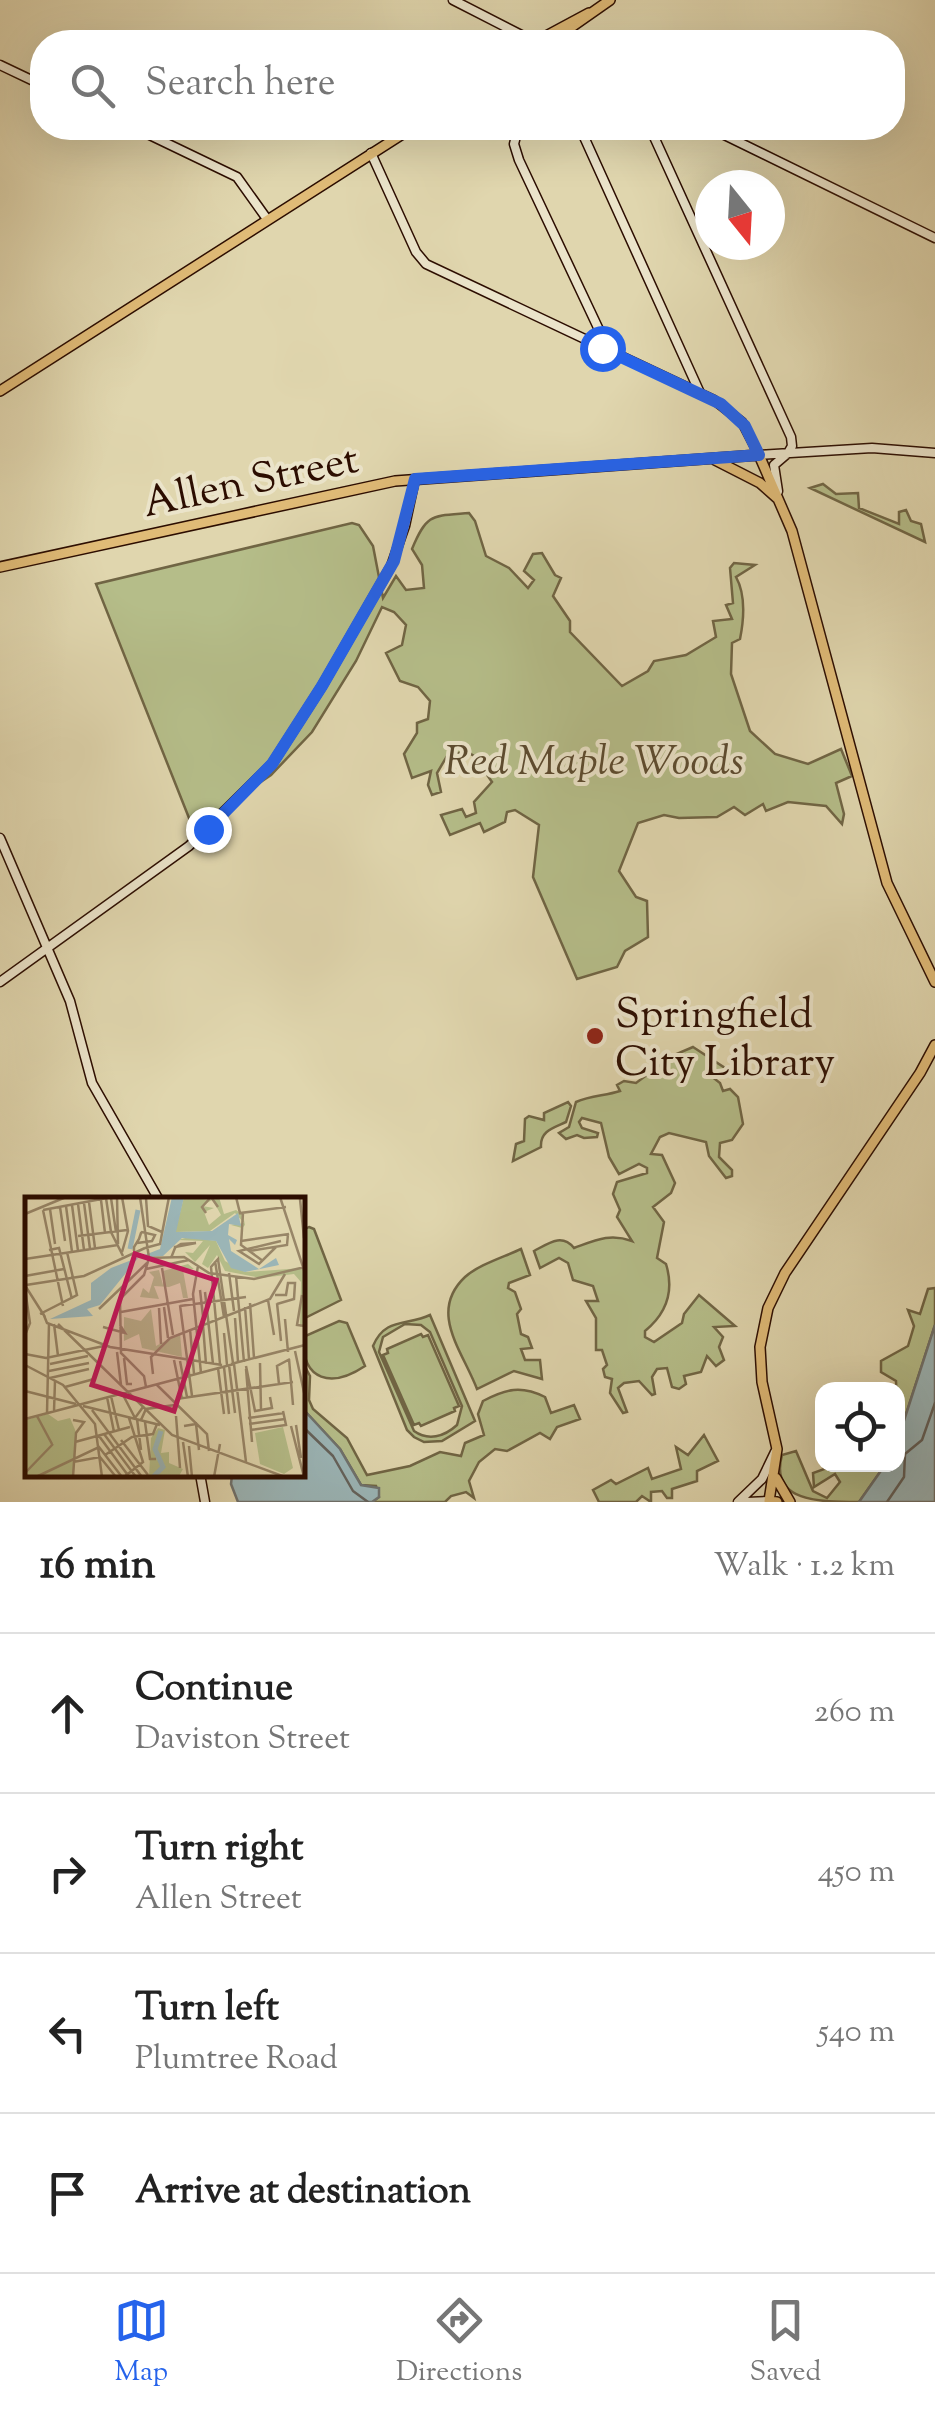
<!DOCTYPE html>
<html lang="en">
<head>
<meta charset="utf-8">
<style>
  :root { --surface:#fff; --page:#f6f6f6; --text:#222; --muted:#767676; --line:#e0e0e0; --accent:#2563eb }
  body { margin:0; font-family:"Sorts Mill Goudy",serif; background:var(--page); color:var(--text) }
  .controls { position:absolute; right:30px; bottom:30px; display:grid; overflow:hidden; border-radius:20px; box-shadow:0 10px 40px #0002 }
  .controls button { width:90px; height:90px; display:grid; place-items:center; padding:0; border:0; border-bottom:2px solid var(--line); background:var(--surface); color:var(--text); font:50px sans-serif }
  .compass { position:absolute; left:695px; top:170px; width:90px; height:90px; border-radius:50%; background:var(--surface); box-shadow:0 10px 40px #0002; rotate:162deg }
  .stop { position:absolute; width:30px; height:30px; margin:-22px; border:8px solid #2563eb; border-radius:50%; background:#fff }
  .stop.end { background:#2563eb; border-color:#fff; box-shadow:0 2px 10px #0008 }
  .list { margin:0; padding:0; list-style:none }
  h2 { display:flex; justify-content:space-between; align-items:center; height:130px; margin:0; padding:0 40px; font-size:42px }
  h2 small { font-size:32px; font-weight:400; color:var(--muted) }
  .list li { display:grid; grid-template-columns:65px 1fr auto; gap:30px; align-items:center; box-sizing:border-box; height:160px; padding:0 40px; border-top:2px solid var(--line) }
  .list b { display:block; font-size:38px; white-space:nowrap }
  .list p { margin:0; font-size:32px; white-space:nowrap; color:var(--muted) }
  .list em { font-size:32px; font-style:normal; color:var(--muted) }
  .icon { flex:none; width:55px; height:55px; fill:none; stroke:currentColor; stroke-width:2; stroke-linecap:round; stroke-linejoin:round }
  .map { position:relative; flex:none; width:935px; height:1502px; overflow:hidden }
  .search { position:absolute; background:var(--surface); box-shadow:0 10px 40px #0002; left:30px; right:30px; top:30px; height:110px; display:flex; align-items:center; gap:25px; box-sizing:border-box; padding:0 35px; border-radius:40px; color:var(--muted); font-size:38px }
  .sheet { height:770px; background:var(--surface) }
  nav { display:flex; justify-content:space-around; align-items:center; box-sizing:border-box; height:140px; border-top:2px solid var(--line); background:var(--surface); font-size:28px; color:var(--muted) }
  nav a { display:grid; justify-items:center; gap:5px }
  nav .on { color:var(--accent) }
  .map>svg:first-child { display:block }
  .green { fill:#b5bd89; stroke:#706544; stroke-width:2.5; fill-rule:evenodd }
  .water { fill:#9bb6b8; stroke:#6f726e; stroke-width:2.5 }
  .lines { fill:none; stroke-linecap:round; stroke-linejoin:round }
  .shore { stroke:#64625c; stroke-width:2.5 }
  .secondary-casing { stroke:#2c0d00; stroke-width:11 }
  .primary-casing { stroke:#2c0d00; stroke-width:12 }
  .secondary { stroke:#ebe4ca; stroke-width:8 }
  .primary { stroke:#e0bb77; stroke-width:9 }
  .route { stroke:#2563eb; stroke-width:12 }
  .poi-dot { fill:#8f2418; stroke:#ebe4ca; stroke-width:4 }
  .labels { text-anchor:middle; stroke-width:8; stroke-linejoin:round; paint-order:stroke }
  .street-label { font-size:42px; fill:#2c0d00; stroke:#ebe4ca }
  .park-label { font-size:42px; font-style:italic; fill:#5c4b30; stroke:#ebe4ca }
  .poi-label { font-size:42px; fill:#2c0d00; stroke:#ebe4ca; text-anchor:start }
  .inset-river { fill:none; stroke:#9bb6b8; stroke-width:5 }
  .inset-road { fill:none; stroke:#988668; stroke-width:2.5 }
  .view { fill:#c2185b; fill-opacity:0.15; stroke:#c2185b; stroke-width:5 }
  .inset-edge { fill:none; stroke:#2c0d00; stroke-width:5 }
</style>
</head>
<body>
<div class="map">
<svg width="935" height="1502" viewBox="0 0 935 1502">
  <rect width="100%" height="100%" fill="#e0d6ae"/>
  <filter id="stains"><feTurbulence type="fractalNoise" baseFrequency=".002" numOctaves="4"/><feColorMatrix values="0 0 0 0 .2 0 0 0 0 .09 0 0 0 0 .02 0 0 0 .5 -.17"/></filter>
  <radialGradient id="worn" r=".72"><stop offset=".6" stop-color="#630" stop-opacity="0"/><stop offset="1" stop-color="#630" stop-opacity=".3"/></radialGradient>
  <!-- green -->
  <path class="green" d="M823,484L836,494L858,493L859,508L899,524V512L906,510L911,521L921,524L925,542L810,488Z
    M469,513L475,521L486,556L509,568L528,588L534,580L524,571L533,554L542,553L555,575L561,578L553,596L570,621V632L622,686L648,671L654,661L686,655L716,637L713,621L732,619L726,605L733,603L730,568L734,563L755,565L736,577C746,595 744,619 740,639L732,643L731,674L750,731L775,754L808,764L841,749L852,776L836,783L844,814L842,824L826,806L788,802L766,811L763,804L745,815L734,807L717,817L679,818L664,815L638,823L619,871L636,897L647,901L648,937L625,951L617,967L577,979L533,877L539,825L515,810L507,812L505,822L484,832L480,823L450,835L441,815L462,809L466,817L476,813L474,802L492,782L474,756L466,751L447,756L437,773L441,792L432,795L428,785L431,771L412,778L404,754L417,733V723L428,719L430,701L418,687L400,681L386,653L402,645L406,625L394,612L382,607L356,661L312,732L271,775L193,828L96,584L352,523L359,525L373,546L383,598L396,576L406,590L424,588L422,565L412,549C427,513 432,516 469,513Z
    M693,1047L728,1070L721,1076L713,1072L711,1076L720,1083L723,1091L730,1089L738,1097L743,1124L732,1140L720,1143L719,1157L732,1170V1176L726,1178L709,1156L706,1142L669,1133L660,1137L651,1154L662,1155L675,1183L671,1193L653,1207L664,1222L657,1258L666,1264C674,1290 667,1313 645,1331V1337L654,1342L682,1323L684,1314L699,1295L735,1326L714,1327L723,1337L719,1347L724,1360L716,1366L707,1356L701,1372L684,1376L686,1384L679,1389L672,1387L667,1368L657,1369L652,1377L655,1394L652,1395L639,1381L624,1383L618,1388L627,1412L623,1413L610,1393L612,1379L605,1377L603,1369L607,1365L602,1350H596V1318L586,1301H598L593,1286L573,1280L568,1263L559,1258L540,1268L534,1251C549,1243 562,1233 574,1248C596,1240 610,1233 632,1241L617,1217L620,1210L613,1194L617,1182L647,1173V1168L639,1164L619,1174L609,1157L601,1123L582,1118L579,1122L582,1128L598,1133L597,1137L584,1138L577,1135L566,1139L559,1133L569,1127L576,1102C591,1095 605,1096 620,1091L617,1085L624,1081L636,1083L674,1055Z
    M568,1102L571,1106L566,1122C553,1128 540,1131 541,1147L513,1161L516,1144L524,1141L525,1119L529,1116L544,1120V1113Z
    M309,1227L314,1229L341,1300L303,1319V1230Z
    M521,1249L530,1275L509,1283L508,1288L515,1292L521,1309L517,1314L521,1334L528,1337L532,1348L521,1349L525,1360H540L542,1379L514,1371L477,1389C462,1350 428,1312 465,1277C478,1265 504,1257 521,1249Z
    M935,1288V1325L898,1439L896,1381L881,1372V1361L908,1346L914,1326L908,1310L920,1314L928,1289Z
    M430,1315L475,1421L442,1441L424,1442L414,1437L407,1430L373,1346C385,1317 407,1326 430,1315ZM405,1324L421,1325L430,1332L462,1406L457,1425C444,1437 428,1441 414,1431L379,1352L383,1337Z
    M339,1321L347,1323L365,1366C332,1388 302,1382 303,1337Z
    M421,1334L423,1337L428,1335L459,1406L454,1408L455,1411L421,1426L419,1423L414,1425L383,1355L388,1353L387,1349Z
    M302,1361L310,1376L309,1400L313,1409L347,1438L367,1475L410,1466L440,1452L461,1456L465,1443L484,1435L478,1414L483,1401C506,1389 521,1385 545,1397L551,1413L574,1405L580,1419L557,1427L550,1439L540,1433L507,1451L495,1449L479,1462L469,1481L474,1498L466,1492L451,1496L445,1502H372L379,1497L376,1486L361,1485L340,1449L303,1409Z
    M704,1435L718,1461L697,1471V1481L672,1489V1498H667L662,1491L651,1492V1502L642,1496L636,1502H599L593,1490L611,1480L616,1484L648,1468L652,1479L681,1469L676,1447L688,1455Z
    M796,1451L813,1491L827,1498L840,1482L835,1474L814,1487L813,1473L835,1465L851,1470L857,1465H885L859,1502C820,1502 769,1502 782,1455Z"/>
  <!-- water -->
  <path class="water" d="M935,1325V1502H859L885,1465L898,1464V1439Z
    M303,1409L340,1449L361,1485L379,1488V1497L372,1502H238L231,1484L232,1475L302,1474Z"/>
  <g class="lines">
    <!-- shore -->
    <path class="shore" d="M302,1426L333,1456L353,1491L368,1502
      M887,1502L904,1477L905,1454L922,1440L935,1403"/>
    <defs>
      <path id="secondary" d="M453,0L535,42
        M0,65L42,85
        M135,128L237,177L267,219
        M518,128L514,144L519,160L609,351
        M580,128L700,393
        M650,128L791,437L792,446L788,453
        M710,128L935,238
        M371,153L416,252L426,264L714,400L742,422L759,455L872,448L935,453
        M778,491L774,465L788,453
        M0,838L70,1001L92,1083L159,1200
        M0,982L189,846L272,764L322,686L391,566L405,526L415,479
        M200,1474L205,1502
        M738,1502L762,1479L775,1452
        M747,1502L769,1501"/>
      <path id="primary" d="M535,42L589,13
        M550,42L610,0
        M0,391L412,128
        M715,460L760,483L778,499
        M0,567L395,481L759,455L792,531L887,883L935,982
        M776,1478L790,1502
        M777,1502L769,1501L777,1449L762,1382L760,1347L768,1308L785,1273L920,1073L935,1045"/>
    </defs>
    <!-- secondary casing -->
    <use href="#secondary" class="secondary-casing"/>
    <!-- primary casing -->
    <use href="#primary" class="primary-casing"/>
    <!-- secondary -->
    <use href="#secondary" class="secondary"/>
    <!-- primary -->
    <use href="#primary" class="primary"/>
  </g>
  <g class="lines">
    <!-- route -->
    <path class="route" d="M208,829L272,764L322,686L394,561L415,479L759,455L745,426L721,404L602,348"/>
  </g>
  <!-- markers -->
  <circle class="poi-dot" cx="595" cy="1036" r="10"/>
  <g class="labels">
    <!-- street labels -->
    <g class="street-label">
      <text transform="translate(250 479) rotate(-12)" y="15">Allen Street</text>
    </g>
    <!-- park labels -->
    <g class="park-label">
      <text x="594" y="774">Red Maple Woods</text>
    </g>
    <!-- poi labels -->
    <g class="poi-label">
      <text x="615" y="1027">Springfield<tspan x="615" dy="48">City Library</tspan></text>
    </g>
  </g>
  <!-- overview -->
  <g transform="translate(25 1197)">
    <rect width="280" height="280" fill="#e0d6ae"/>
    <path d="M159,0L187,3L177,9L189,11L179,15L184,28L196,18L186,0H194L199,17L211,13L218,18L220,28L217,31L206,28L219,26L210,16L185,34L150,35ZM164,40L191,44L200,64L220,75L278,71L280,128L275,130L276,85L269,77L236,81L200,74L192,58L183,71L177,67L185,48L170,65L160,55L168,56L178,44L153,43ZM163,67L169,72L158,73L163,101H158L155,86L144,90L129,89L134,102L115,100L118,91L124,96L129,80L124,75L134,73L138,88V74ZM126,112L131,149L155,136L157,160L117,151L114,137L99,144V120L116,124ZM23,217L33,224L45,221L51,235L48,280H0V223ZM258,230L268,271L259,277L235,267L230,236ZM133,231L140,233L136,256L144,255V266L158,272L154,279L124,280L126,241Z" fill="#b5bd89"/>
    <path d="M147,0H159L151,35L187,34L213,16L216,29L204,27L203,38L212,43L210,48L204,42L206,54L234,72L251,61L254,68L220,75L206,71L191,44L157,41L138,59L113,61L75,108L62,112L68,119L25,122L66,103V86L86,71L135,52Z" fill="#9bb6b8"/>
    <path class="inset-river" d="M105,52L113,13M128,280L138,270L130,252L136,234"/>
    <path class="inset-road" d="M92,0L93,47M115,0L124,61L159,60L184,76L229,82L280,70M211,0L215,16L261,10M255,0L280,76M81,1L86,35L98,59M86,1L91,35M121,1L123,29L137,35M275,2L279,41M76,3L80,36M64,5L70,51M59,6L65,52M53,7L59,53M47,8L53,54M41,9L47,55M35,10L40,44M25,12L30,47M18,13L38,109M18,13L87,0M181,16L177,10L186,0L193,10M218,16L216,48L238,64M0,17L41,0M53,39L102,33M216,44L264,37M251,50L234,67L214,54L256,44M120,51L135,47L144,0M24,53L34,51L47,102M109,54V50L114,42L116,36L117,35L130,38L127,44L112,46M224,54L262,48L263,37M97,55L103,34L97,0M146,61L150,51V50H151L156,47L171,46L150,50M0,62L93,48M190,64L199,120M173,69L168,97L176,176M137,71L148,138M121,72L164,63M204,76L209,114M0,79L39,72M211,79L219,165M1,88L59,79L120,51M1,90L20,120M175,93L179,128M180,95L188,167M250,98H261L263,86H270L269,102L252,107M277,98L272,128L280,129M243,103L249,138M225,106L229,161M252,106L256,144M155,108L167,199M155,109L221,100M139,110L143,141M220,110L224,162M134,111L136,147M74,112L122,66M96,115L168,102M18,116L22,126L85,150L197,168M15,117L52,98L42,55M210,121L213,165M260,122L263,155M29,127L33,159M33,127L147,238L260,280M178,128L181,167M78,130L100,136L95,128M165,132L169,177M199,136L202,168M0,138L5,126L0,92M270,154L280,200M92,155L96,188M0,157L21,161L79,149M99,161L102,187H107M264,162L268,208M149,163L157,202M155,164L162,200M235,166L236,213M25,167L63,159M195,167L186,70L193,62L208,166M206,167L280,148M209,167L221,265M0,168L38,188L70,227L77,280M204,168L210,216M221,169L230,214L247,211L245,200M199,170L204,217M193,171L199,217M221,172L227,245M24,174L64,166M128,177L126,160L145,141L245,102L260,77M25,181L64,172M254,187L252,169L265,162M132,188L182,237L184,254M40,190L69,182M121,190L119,179L96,156L95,102L119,78L124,61M0,194L51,207M97,196L110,221L118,210M86,199L94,233M82,200L89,235M151,202L268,185M58,209L135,228M67,213L117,280M29,214L30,184M22,216L24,126M12,219L27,247M151,219L155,271M223,221L259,216M0,222L209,167M112,222L116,253M116,223L121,212L150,208M120,225L125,262H131M224,227L260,222M271,228L276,261M159,229L171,227L174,253M266,229L279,280M225,233L261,228L258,214M79,237L111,280M74,239L102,277M96,243L123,278M50,245L105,230M158,245L163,280M164,249L167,280M80,258L107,240L128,237L132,227M48,265L75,260L91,280M0,276L28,247M11,280L74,250L97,280M48,280L51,236L59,225L48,223M99,280L118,265L104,221M189,280L195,247"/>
    <path class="view" d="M110,57L191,83L149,214L67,188Z"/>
    <rect width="280" height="280" class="inset-edge"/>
  </g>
  <rect width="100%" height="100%" filter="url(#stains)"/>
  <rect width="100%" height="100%" fill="url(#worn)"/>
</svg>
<div class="controls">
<button><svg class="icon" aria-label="locate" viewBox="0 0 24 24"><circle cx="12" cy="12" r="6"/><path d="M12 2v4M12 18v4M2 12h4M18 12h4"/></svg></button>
</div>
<svg class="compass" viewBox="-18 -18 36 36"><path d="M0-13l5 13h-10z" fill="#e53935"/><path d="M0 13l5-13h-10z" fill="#767676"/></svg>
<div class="stop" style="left:602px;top:348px"></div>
<div class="stop end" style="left:208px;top:829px"></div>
<div class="search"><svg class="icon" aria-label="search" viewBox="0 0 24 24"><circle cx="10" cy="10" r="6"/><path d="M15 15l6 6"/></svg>Search here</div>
</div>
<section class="sheet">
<h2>16 min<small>Walk · 1.2 km</small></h2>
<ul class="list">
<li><svg class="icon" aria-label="ahead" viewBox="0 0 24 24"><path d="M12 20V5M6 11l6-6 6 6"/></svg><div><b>Continue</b><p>Daviston Street</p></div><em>260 m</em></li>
<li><svg class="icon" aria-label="right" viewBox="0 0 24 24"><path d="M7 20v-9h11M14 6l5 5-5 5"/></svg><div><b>Turn right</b><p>Allen Street</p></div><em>450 m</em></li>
<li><svg class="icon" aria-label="left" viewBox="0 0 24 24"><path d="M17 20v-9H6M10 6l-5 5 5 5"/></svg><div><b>Turn left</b><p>Plumtree Road</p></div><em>540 m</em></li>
<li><svg class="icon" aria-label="arrive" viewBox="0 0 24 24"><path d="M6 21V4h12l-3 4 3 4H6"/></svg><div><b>Arrive at destination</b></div></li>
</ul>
</section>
<nav>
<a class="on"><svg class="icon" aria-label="map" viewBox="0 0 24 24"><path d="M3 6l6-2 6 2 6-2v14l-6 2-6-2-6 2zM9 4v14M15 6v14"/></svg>Map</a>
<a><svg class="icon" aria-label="directions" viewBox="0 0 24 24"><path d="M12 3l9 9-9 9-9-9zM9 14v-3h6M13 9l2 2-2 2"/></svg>Directions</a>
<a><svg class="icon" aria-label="saved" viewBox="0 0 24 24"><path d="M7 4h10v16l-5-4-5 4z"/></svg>Saved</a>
</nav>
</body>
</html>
